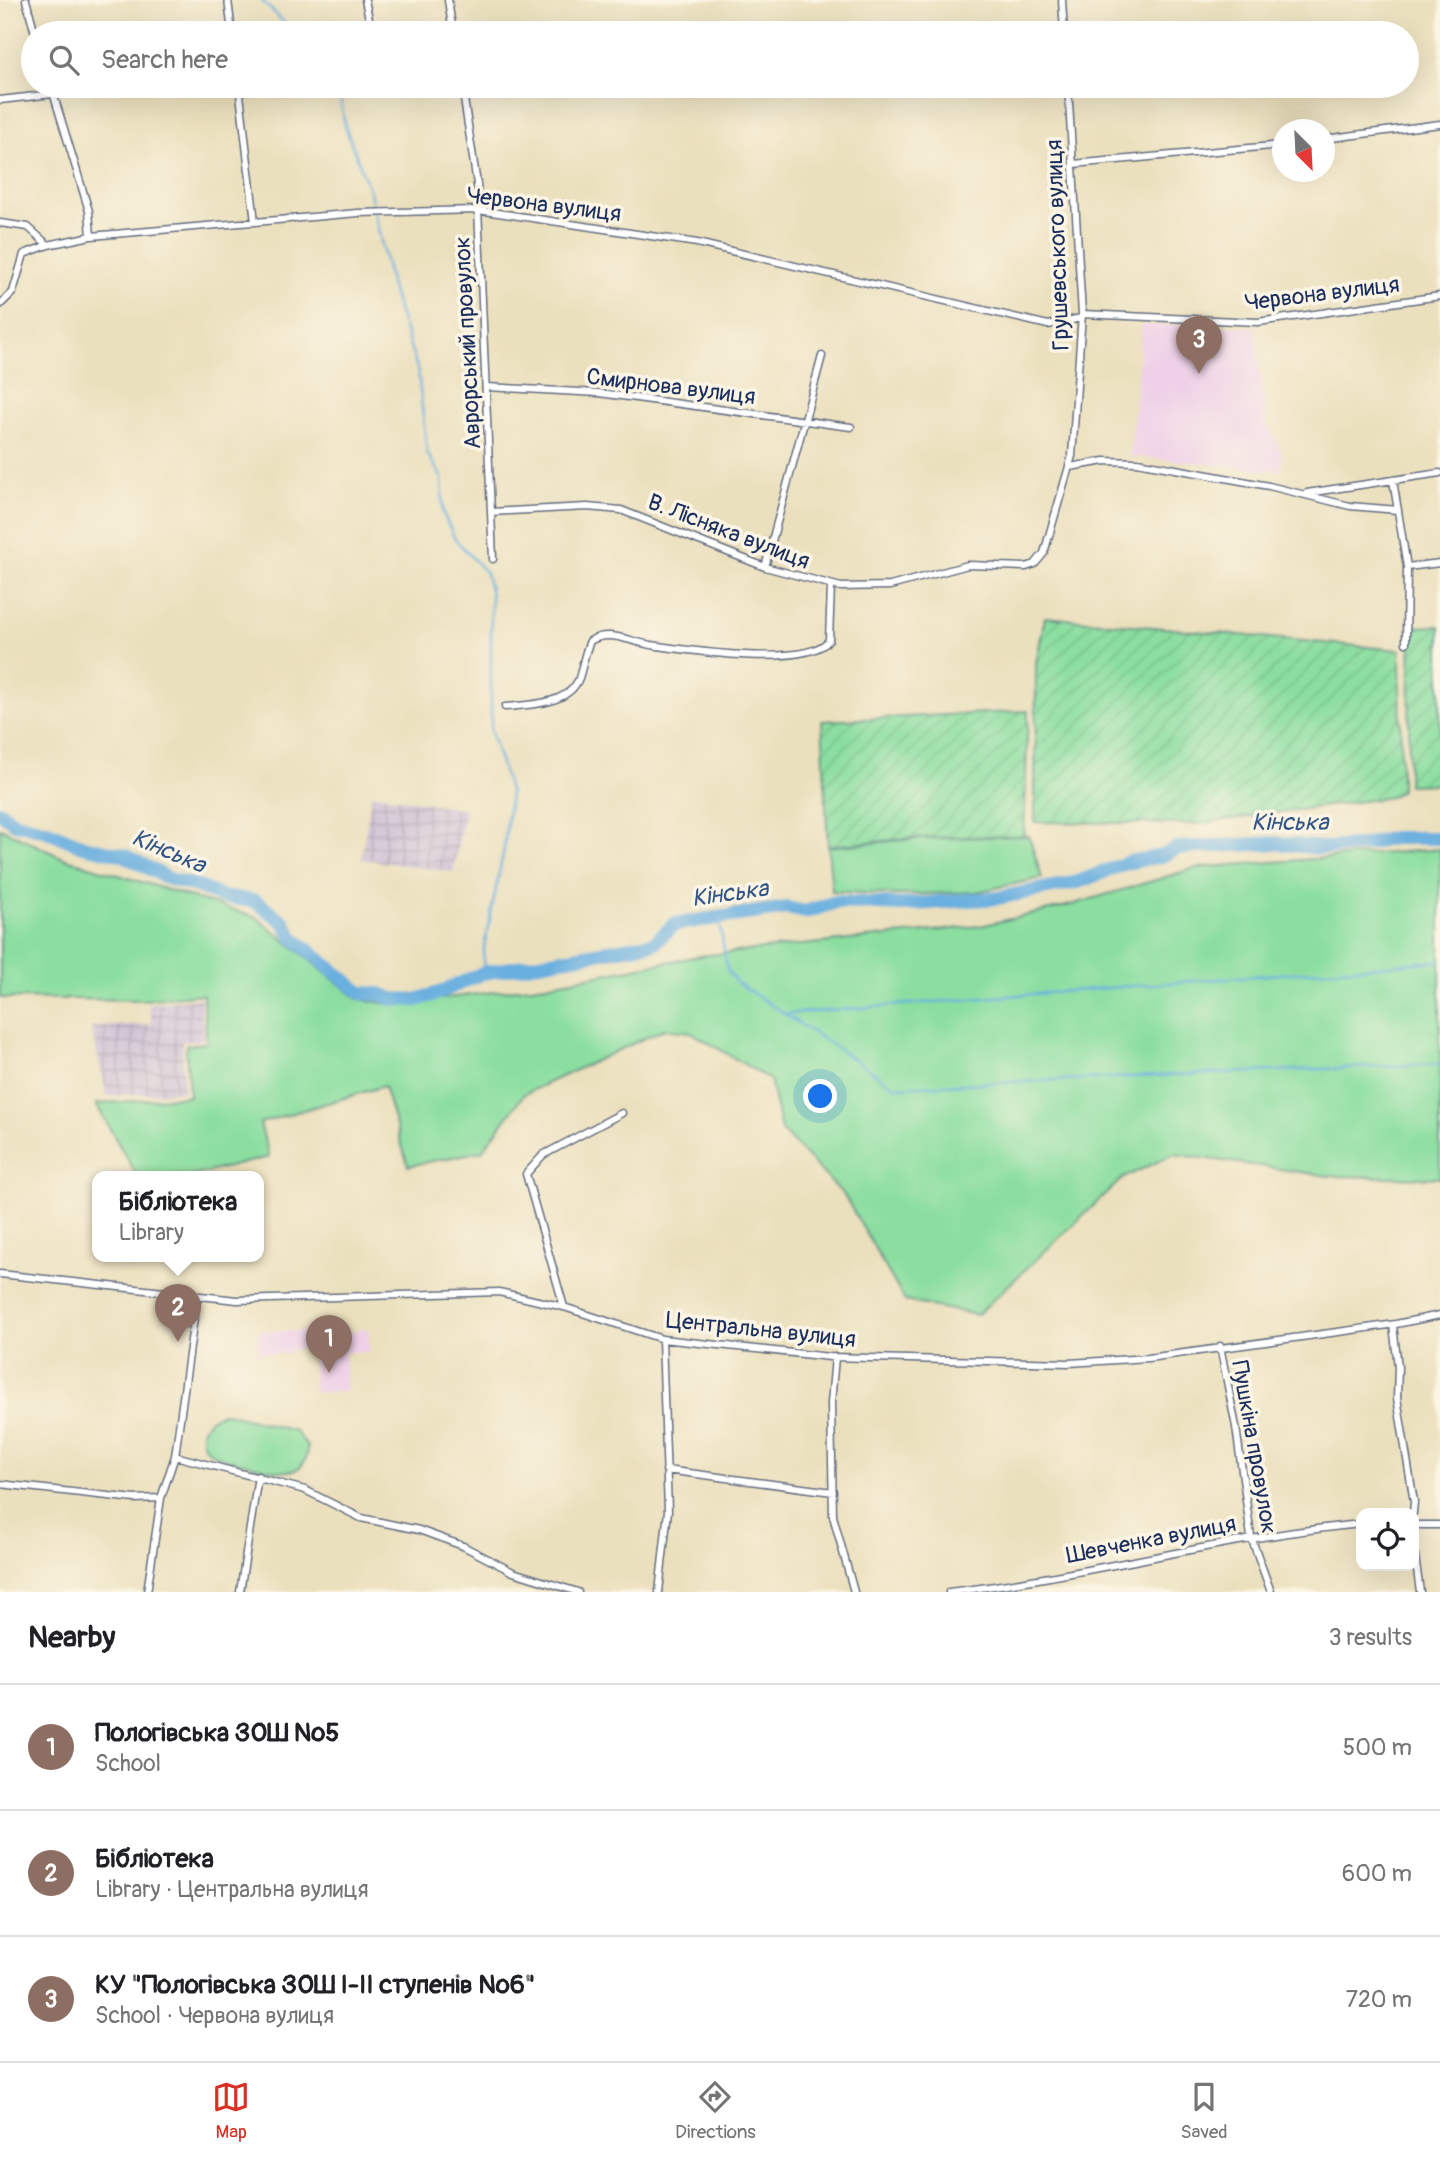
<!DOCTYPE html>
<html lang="en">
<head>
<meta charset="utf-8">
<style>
  :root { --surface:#fff; --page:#f2f2f2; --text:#202124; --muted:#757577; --line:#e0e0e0; --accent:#d93025 }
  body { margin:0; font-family:Pangolin,sans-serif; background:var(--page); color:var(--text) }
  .controls { position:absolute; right:21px; bottom:21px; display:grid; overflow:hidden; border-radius:14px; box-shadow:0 7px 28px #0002 }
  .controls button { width:63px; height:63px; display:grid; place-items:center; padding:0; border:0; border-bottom:2px solid var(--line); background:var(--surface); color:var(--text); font:35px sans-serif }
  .compass { position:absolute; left:1272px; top:119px; width:63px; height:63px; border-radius:50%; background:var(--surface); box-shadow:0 7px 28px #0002; rotate:156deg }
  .you { position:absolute; left:821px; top:1097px; width:24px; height:24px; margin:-18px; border:5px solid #fff; border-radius:50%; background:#1a73e8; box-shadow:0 0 0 10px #1a73e833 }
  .badge { display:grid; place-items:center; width:46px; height:46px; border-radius:50%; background:var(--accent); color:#fff; font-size:23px; font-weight:700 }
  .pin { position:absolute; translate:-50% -58px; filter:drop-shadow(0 2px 4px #0008) }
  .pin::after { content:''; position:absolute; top:37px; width:24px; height:21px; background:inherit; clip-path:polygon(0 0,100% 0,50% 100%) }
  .popup { position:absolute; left:92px; top:1171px; width:172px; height:91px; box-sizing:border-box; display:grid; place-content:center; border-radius:14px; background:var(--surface); filter:drop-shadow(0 2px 5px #0005); font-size:23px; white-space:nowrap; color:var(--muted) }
  .popup b { font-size:26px; color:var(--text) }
  .popup::after { content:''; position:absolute; left:50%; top:100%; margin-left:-14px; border:14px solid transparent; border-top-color:var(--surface) }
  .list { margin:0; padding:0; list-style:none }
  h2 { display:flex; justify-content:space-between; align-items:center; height:91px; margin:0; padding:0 28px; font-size:30px }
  h2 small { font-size:23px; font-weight:400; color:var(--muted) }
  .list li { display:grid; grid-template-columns:46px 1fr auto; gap:21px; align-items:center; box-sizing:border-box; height:126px; padding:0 28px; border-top:2px solid var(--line) }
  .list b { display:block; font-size:26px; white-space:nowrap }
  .list p { margin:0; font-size:23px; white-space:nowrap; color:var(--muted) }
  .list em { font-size:23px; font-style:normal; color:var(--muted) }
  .icon { flex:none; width:38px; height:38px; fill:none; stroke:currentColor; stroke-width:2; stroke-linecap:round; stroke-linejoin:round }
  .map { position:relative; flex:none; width:1440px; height:1592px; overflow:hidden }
  .search { position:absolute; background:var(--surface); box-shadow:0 7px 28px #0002; left:21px; right:21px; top:21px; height:77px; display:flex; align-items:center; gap:18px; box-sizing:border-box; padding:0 24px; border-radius:38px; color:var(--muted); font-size:26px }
  .sheet { height:469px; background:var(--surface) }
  nav { display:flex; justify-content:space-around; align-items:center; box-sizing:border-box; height:98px; border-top:2px solid var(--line); background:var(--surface); font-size:19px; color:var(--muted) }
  nav a { display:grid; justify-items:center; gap:4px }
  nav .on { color:var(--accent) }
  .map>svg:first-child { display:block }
  .built { fill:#eed0e8 }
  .industrial { fill:url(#industrial-grid) }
  .grass { fill:#8bdea0; stroke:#53867f; stroke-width:2 }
  .garden { fill:url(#garden-furrows); stroke:#53867f; stroke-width:2 }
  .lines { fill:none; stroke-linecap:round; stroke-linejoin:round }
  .stream { stroke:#69afdf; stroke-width:2.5 }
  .river { stroke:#69afdf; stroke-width:14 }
  .minor-casing { stroke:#646d7f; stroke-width:9 }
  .minor { stroke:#fff; stroke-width:6 }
  .labels { text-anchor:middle; stroke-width:7; stroke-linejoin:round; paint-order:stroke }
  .street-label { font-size:23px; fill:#1b2f5e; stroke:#fcf5e5 }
  .water-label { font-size:24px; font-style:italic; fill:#325585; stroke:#fcf5e5 }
</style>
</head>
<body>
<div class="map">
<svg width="1440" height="1592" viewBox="0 0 1440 1592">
  <defs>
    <pattern id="industrial-grid" width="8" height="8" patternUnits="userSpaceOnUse" patternTransform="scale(1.75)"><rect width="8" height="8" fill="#ccbed4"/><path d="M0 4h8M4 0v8" fill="none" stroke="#a59baf"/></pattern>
    <pattern id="garden-furrows" width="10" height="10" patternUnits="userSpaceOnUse" patternTransform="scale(1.75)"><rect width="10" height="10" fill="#8bdea0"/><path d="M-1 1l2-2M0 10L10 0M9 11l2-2" fill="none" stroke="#77bf8c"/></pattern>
  </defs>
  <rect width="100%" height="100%" fill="#fcf5e5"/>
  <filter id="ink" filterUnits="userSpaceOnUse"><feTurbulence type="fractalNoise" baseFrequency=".0143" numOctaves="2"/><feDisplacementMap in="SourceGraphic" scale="14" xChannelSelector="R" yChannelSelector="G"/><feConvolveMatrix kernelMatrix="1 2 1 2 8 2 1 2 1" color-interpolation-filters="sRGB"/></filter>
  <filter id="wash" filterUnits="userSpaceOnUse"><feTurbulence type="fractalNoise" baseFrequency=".00686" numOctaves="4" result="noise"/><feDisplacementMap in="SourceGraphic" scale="28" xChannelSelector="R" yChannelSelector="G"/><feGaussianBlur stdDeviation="1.57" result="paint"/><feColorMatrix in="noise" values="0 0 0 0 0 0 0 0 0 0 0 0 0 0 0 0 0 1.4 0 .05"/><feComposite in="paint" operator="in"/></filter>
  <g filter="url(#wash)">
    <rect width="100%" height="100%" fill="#ebe0bd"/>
    <!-- built -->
    <path class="built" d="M1142,325L1255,327L1266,421L1282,454L1280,471L1130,456Z
      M357,1329H369V1352H345V1392H313V1349H290V1353H258V1331H330L331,1335H343V1332H357Z"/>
    <!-- industrial -->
    <path class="industrial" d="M372,794L465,809L453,872L361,859Z
      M201,998L203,1040L182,1042L184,1091L107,1096L91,1027L152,1024L149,1004Z"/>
    <!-- grass -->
    <path class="grass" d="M0,828L63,858L256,917L358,999L395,1005L546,985L699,956L980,926L1071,905L1196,868L1440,849V1178L1329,1176L1174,1154L1123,1178L977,1315L905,1301L844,1195L781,1130L770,1080L691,1032L664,1029L524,1094L482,1151L408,1166L384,1086L260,1123L269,1157L192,1176H137L96,1104L189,1096L186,1045L207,1043L203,994L142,1000L0,998Z
      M1029,836L1042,878L977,892L898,895L832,891L828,847L914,839Z
      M226,1413L295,1431L307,1446C309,1484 269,1470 247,1464C236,1461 219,1459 210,1452C192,1437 206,1414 226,1413Z"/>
    <!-- garden -->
    <path class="garden" d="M1045,617L1400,650L1401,790L1391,797L1198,824L1035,822L1036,663Z
      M1440,626V784L1408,785L1411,627Z
      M1028,711L1024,836L914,838L828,846L822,721Z"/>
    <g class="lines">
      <!-- stream -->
      <path class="stream" d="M261,0L295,33
        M338,86L345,126L370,192L392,291L418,371L427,453L442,478L443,513L455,539L486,573L491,594V732L510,793L504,849L484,948L483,973
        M719,919L727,969L736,982L896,1087L1440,1064
        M787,1014L1440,961"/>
      <!-- river -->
      <path class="river" d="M0,812L15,823L47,831L83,846L124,855L169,879L197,886L222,897L255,901L284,922L293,938L361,993L380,994L393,999L416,1000L439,993L483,973L654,943L675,924L787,908L806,912L836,902L901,905L998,898L1078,882L1129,862L1162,856L1177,848L1277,843L1321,848L1360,846L1393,838H1440"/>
    </g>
  </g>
  <g filter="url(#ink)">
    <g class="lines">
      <defs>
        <path id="minor" d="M26,0L35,33
          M228,0L232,33
          M365,0L372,33
          M448,0L453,33
          M1062,0L1064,33
          M51,86L89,211L91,236
          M239,86L255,222
          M462,86L477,184L493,559
          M0,100L53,94
          M1324,139L1440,124
          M1073,164L1282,145
          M0,223L28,227L48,245L91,236L358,213L478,210L697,243L1048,325L1081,318
          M0,305L13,292L24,254L48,245
          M1082,314L1258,322L1440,296
          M487,387L599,393L851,427
          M1070,467L1105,461L1137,462L1269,486L1350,506L1398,510
          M1393,480L1407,567L1406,643
          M1307,493L1440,473
          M491,512L587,507L621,510L765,567L841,587L890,586L968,565L1026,567L1035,564L1044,553L1072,456L1082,314L1068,86
          M765,567L822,356
          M1407,567L1440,563
          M505,707C528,705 569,705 579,678C583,666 584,654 590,641C609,629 630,642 651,645C686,650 807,669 829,640L831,586
          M0,1274L237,1300L499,1292L564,1307L662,1339L830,1357L1069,1363L1148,1358L1396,1324L1440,1315
          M564,1307L526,1174L543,1155L622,1113
          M1393,1325L1398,1367L1397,1398L1414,1502L1413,1513
          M1220,1346L1236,1427L1251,1537L1271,1592
          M835,1357L831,1403L833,1516L854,1592
          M175,1456L197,1296
          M666,1470L833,1492
          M0,1484L135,1499L161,1498L175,1456L305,1490L361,1518L419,1530L463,1546L513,1572L578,1592
          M1414,1525H1440
          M1414,1549L1420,1592
          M147,1592L161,1498
          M240,1592L258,1476
          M659,1592L668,1511L662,1339
          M949,1592C1088,1576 1222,1537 1361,1524"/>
      </defs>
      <!-- minor casing -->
      <use href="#minor" class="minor-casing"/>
      <!-- minor -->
      <use href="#minor" class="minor"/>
    </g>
  </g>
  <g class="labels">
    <!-- street labels -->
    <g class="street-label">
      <text transform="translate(544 204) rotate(7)" y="8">Червона вулиця</text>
      <text transform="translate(1057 245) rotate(-92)" y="8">Грушевського вулиця</text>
      <text transform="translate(1322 293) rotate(-7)" y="8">Червона вулиця</text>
      <text transform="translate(467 343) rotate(-93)" y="8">Аврорський провулок</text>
      <text transform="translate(671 386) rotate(7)" y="8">Смирнова вулиця</text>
      <text transform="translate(729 531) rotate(21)" y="8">В. Лісняка вулиця</text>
      <text transform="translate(761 1329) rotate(6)" y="8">Центральна вулиця</text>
      <text transform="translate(1255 1447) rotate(80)" y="8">Пушкіна провулок</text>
      <text transform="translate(1151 1539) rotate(-11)" y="8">Шевченка вулиця</text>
    </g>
    <!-- water labels -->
    <g class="water-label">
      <text x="1290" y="830">Кінська</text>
      <text transform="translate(169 851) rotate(23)" y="8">Кінська</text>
      <text transform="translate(730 893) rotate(-8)" y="8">Кінська</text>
    </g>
  </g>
</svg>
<div class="controls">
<button><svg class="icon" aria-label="locate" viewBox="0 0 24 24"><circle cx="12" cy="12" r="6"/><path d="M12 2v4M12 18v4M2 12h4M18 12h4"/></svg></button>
</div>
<svg class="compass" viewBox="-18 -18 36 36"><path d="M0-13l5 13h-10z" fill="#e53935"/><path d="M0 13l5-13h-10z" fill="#757577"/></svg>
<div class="you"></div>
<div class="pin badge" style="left:329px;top:1373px;background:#8d6e63">1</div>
<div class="pin badge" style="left:178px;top:1342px;background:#8d6e63">2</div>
<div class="popup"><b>Бібліотека</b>Library</div>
<div class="pin badge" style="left:1199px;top:374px;background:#8d6e63">3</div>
<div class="search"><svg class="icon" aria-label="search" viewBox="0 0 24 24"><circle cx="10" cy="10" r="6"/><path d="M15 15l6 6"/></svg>Search here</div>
</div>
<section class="sheet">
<h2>Nearby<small>3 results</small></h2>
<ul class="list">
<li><span class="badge" style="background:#8d6e63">1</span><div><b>Пологівська ЗОШ №5</b><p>School</p></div><em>500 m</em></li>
<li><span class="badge" style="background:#8d6e63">2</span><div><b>Бібліотека</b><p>Library · Центральна вулиця</p></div><em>600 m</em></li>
<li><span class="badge" style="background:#8d6e63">3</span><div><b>КУ &quot;Пологівська ЗОШ І-ІІ ступенів №6&quot;</b><p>School · Червона вулиця</p></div><em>720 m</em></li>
</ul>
</section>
<nav>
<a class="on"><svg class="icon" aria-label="map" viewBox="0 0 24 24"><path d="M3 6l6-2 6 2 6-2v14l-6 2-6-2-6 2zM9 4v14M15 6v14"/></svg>Map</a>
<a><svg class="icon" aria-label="directions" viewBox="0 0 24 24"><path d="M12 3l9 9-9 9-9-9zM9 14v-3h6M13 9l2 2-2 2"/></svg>Directions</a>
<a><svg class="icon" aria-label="saved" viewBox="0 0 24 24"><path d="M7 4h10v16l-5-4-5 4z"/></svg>Saved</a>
</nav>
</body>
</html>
